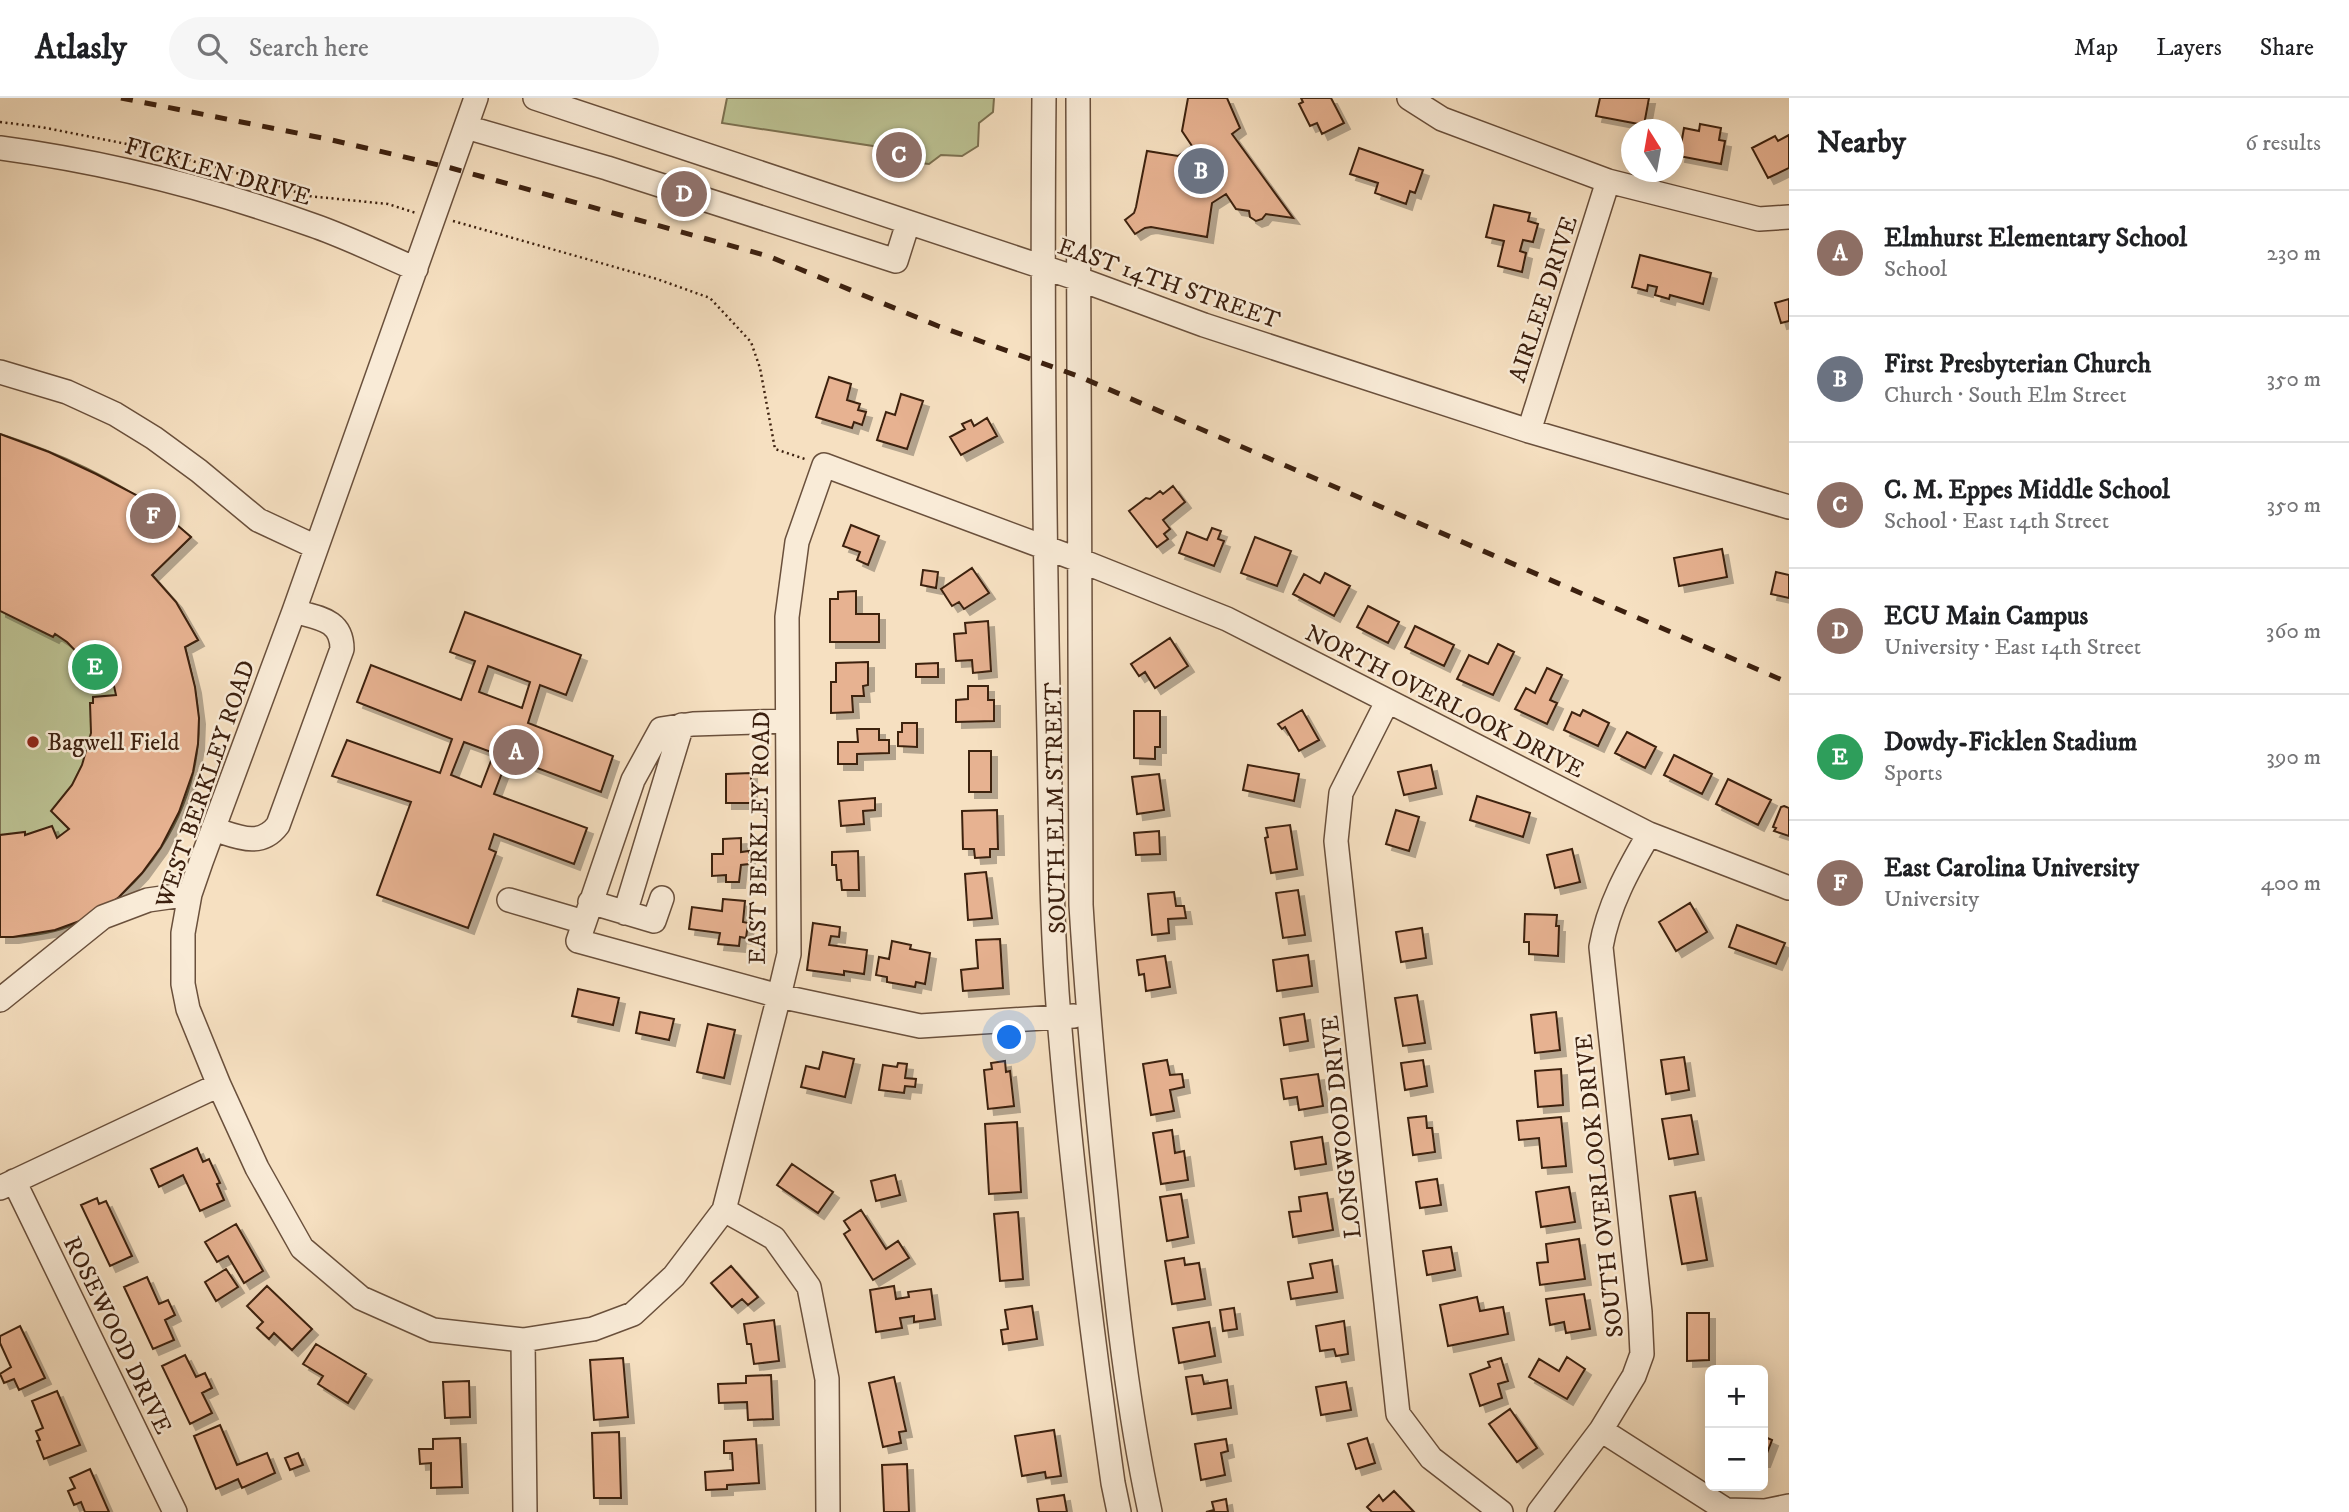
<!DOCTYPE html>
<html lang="en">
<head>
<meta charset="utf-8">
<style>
  :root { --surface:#fff; --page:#f6f6f6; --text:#202124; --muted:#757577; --line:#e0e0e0; --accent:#7c3aed }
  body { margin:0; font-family:"IM FELL DW Pica",serif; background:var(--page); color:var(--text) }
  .controls { position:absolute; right:21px; bottom:21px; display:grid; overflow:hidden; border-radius:10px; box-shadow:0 4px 18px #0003 }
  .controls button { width:63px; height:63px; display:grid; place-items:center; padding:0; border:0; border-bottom:2px solid var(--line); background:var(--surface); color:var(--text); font:35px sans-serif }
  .compass { position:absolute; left:1621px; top:21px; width:63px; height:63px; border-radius:50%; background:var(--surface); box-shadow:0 4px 18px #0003; rotate:349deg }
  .you { position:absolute; left:1010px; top:940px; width:24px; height:24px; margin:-18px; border:5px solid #fff; border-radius:50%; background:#1a73e8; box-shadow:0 0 0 10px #1a73e833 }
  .badge { display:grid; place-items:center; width:46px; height:46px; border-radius:50%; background:var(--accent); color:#fff; font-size:23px; font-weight:700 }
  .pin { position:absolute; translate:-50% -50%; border:4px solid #fff; box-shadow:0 2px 7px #0006 }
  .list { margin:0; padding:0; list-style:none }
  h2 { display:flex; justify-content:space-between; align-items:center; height:91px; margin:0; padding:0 28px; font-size:30px }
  h2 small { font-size:23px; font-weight:400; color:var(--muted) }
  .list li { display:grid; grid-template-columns:46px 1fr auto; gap:21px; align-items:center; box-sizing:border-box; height:126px; padding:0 28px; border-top:2px solid var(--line) }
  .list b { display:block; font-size:26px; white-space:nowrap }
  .list p { margin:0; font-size:23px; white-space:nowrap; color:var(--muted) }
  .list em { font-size:23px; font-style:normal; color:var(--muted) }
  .icon { flex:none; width:38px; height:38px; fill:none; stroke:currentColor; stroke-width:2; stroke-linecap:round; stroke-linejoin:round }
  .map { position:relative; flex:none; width:1789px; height:1414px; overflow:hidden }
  header { display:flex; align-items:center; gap:42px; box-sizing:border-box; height:98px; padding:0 35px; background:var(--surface); border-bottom:2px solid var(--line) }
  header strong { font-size:33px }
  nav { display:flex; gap:38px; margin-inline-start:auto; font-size:24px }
  .search { width:490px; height:63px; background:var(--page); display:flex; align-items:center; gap:18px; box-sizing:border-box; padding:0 24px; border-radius:38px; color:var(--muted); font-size:26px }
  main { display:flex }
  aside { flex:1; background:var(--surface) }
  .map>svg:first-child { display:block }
  .green { fill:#bcc293; stroke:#7c7151; stroke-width:2 }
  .building { fill:#e7b291; stroke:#3c200f; stroke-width:2; fill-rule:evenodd; filter:url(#shadow) }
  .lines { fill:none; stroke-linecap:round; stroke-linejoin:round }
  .minor-casing { stroke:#6a503c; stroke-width:26 }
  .path { stroke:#3c200f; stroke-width:2.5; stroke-dasharray:2 3.5; stroke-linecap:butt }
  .minor { stroke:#f9ebd7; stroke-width:23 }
  .rail { stroke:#3c200f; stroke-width:5; stroke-dasharray:12 12; stroke-linecap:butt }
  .poi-dot { fill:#8f2418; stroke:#f9ebd7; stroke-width:2.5 }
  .labels { text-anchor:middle; stroke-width:5; stroke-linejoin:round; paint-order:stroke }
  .street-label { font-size:24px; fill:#3c200f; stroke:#f9ebd7 }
  .poi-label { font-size:24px; fill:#3c200f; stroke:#f9ebd7; text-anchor:start }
</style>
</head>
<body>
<header>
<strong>Atlasly</strong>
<div class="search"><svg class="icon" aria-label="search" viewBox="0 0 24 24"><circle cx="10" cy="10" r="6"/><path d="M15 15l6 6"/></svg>Search here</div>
<nav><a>Map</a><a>Layers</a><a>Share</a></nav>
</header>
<main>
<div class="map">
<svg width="1789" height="1414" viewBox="0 0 1789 1414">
  <defs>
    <filter id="shadow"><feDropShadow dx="6" dy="6" stdDeviation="0" flood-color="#0004"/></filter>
  </defs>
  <rect width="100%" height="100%" fill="#f6e0c1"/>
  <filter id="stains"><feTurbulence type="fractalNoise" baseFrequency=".00286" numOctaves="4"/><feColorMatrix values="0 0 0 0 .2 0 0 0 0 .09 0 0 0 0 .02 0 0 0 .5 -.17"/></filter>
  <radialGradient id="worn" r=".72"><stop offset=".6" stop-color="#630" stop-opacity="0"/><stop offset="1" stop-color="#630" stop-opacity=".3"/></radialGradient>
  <!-- green -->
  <path class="green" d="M727,0H994L993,14L979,25L978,48L962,58L941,57L929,66L901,63L886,50L722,25Z
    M0,336C69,358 137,391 191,439L152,477L176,504L198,542L185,549C193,580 201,611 198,644C192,716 145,794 79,824C55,836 26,839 0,839Z"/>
  <!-- building -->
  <path class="building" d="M1188,0H1227L1240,30L1232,36L1293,120L1266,116L1262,121L1256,123L1250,119L1249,113L1236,111L1226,96L1212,105L1207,139L1151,129L1145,130L1135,136L1125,122L1134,115L1136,109L1147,53L1178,58L1192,48L1182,33Z
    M1301,0H1331L1344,25L1322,36L1317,25L1310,28L1299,6L1303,4Z
    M1600,0H1649L1644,27L1596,18Z
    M1700,26L1721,30L1719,42L1725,43L1721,66L1679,58L1684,30L1699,33Z
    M1789,37V70L1768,80L1752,50L1775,38L1778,43Z
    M1359,50L1423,72L1415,95L1410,93L1406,106L1375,95L1378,85L1350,76Z
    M1494,107L1530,115L1528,123L1538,126L1533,144L1523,142L1520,153L1526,155L1522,174L1498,168L1504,143L1486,139Z
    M1640,157L1711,175L1703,206L1670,197L1669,201L1655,197L1657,189L1648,187L1647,193L1632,189Z
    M1789,201V223L1781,225L1775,205Z
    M829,279L851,286L847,302L860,306L858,312L866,314L862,327L854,324L852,330L816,319Z
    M901,296L923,303L907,351L877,342L886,314L895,317Z
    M987,320L997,338L961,357L950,339L965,331L962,326L971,322L974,328Z
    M0,336L49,354L96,376L140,399L169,420L191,439L152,477L176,504L198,542L185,549L195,589L199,620L198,646L193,674L179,714L161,749L142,775L119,799L86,824L85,821L55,832L13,839H0V737L25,734V737L52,728L57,740L69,731L51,713L72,687L82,667L91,635L90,605H93V599L116,597L112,579L101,583L90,563L87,565L67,544L55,536L53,539L0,513Z
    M1173,388L1185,404L1163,422L1170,431L1164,436L1168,441L1157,449L1129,413L1146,400L1150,401L1160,393L1163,396Z
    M851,427L879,438L868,467L857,462L860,454L843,448Z
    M1212,430L1221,433L1218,441L1224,443L1214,468L1179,455L1187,434L1207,442Z
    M1255,439L1291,453L1277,488L1241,475Z
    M1722,451L1727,479L1679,488L1674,460Z
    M972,470L989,495L964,511L959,504L952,508L941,491Z
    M923,472L938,474L936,490L921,487Z
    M1776,474L1789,477V500L1771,496Z
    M1325,475L1350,488L1334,518L1293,496L1304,476L1320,485Z
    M856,493V516H879V544H830V501H838V494Z
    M1368,508L1399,524L1388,545L1357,529Z
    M465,514L581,557L566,597L540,587L528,625L613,658L601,694L508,659L494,696L587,730L574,766L494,736L489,751L496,754L468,830L377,797L411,704L332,678L347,642L440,675L452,641L357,604L371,567L461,602L475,563L450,554ZM488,568L530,584L522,610L479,594ZM464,644L494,655L481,689L451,677Z
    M988,523L991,573L973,575L972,562L956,563L954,536L966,535L965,525Z
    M1415,528L1454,547L1444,568L1405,549Z
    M1170,540L1188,568L1155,590L1145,574L1139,578L1131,566Z
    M1498,546L1514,554L1493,597L1457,581L1469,557L1488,566Z
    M868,564V587L863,588L864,598H852L853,614L831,615V584H836V565Z
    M938,565V579H916V566Z
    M1547,570L1562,577L1550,602L1557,605L1547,626L1515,611L1526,590L1535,595Z
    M968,588H988V602H994V623L956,624V602L968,601Z
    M1302,612L1319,642L1299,653L1285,629L1282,631L1278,626Z
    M1583,612L1609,625L1598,648L1564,632L1572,614L1580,618Z
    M1134,613H1160V649H1155V661L1134,660Z
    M902,625H917V649L898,648V634H902Z
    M857,631H879V642H889V655L857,656V666H838V644H858Z
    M1627,634L1656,649L1645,670L1615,655Z
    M969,653H991V694H969Z
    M1674,657L1712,676L1702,696L1664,677Z
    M1248,667L1299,676L1294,703L1243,692Z
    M1431,667L1436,690L1404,697L1398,674Z
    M751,675V705H726V676Z
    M1159,676L1164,712L1137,716L1132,679Z
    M1728,681L1771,702L1758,727L1716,706Z
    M1477,698L1530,715L1523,739L1470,722Z
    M875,700V712L863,713L864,726L841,728L839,703Z
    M1784,708L1789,710V738L1774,733L1776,730L1773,729L1781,709Z
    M997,712L998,751H990V759L975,760L974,751H963L962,713Z
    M1396,712L1419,719L1409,753L1386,746Z
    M1290,727L1297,771L1271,775L1265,740L1268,739L1266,730Z
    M1159,733L1160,756L1136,757L1134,735Z
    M741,740V754L749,753V766L741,767L739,784H726V777L712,778V756H723V741Z
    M1572,751L1580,784L1555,790L1547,757Z
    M858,753L859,792H842L841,782H837L836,767H832V754Z
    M986,774L992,820L968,822L965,776Z
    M1298,792L1305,837L1283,840L1276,795Z
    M1174,794L1176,808H1184L1186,820L1168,821L1169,835L1152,837L1148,796Z
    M723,801L745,803L743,824L748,825L746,840L740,839L739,848L718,846L720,835L689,831L692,809L722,813Z
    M1690,805L1707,834L1676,853L1659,824Z
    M1525,816L1557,817L1556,828H1559L1558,858L1529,856V844H1524Z
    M813,825L840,829L839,839L831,838L829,847L867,852L864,876L844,873V877L807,872Z
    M1737,827L1785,845L1776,866L1729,849Z
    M1422,830L1426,860L1401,864L1396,834Z
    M1000,841L1003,890L963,893L961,872L978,870L976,842Z
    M892,843L911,847L910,851L930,855L925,886L916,884L915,889L887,884V879L876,877L879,859L889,861Z
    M1308,857L1312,888L1277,893L1273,862Z
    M1165,858L1170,889L1146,893L1144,876L1139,877L1137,862Z
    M578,891L619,900L613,927L572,918Z
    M1417,897L1425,945L1403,948L1395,900Z
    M640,914L674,921L669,942L636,935Z
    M1556,914L1560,952L1535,955L1531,917Z
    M1304,916L1308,943L1284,947L1280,920Z
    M708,926L735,932L724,980L697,974Z
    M823,954L854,961L845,999L801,989L806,968L819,971Z
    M1684,959L1689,992L1666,996L1661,962Z
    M1167,962L1170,977L1182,976L1184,989L1170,992L1174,1013L1151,1017L1143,966Z
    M1423,962L1427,988L1405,992L1401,965Z
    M1005,963L1006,974L1010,973L1014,1008L988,1011L984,972L992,971L991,965Z
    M898,965L907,966L905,980L916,981L915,989L905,988L904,995L879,992L883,967L897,969Z
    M1561,971L1563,1007L1538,1009L1535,973Z
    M1318,976L1323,1008L1299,1012L1297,999L1284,1001L1281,981Z
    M1691,1017L1698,1056L1669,1061L1662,1021Z
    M1426,1018L1427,1030H1432L1435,1054L1413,1057L1408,1020Z
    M1561,1019L1566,1068L1542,1070L1539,1040L1519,1042L1517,1023Z
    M1017,1024L1021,1094L989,1096L985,1026Z
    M1172,1032L1175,1055L1184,1053L1188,1082L1161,1086L1153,1035Z
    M1322,1039L1326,1066L1295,1071L1291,1044Z
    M197,1050L203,1064L209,1061L220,1085L217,1086L224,1102L200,1113L183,1077L159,1089L151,1071Z
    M792,1066L833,1094L818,1115L777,1087Z
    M895,1077L900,1097L876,1103L871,1083Z
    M1437,1081L1441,1107L1420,1110L1416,1084Z
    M1569,1089L1575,1124L1541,1129L1536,1094Z
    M1695,1094L1707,1162L1682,1166L1670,1098Z
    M1327,1095L1333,1132L1293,1139L1289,1114L1301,1113L1299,1099Z
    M1181,1096L1188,1139L1167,1143L1160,1099Z
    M97,1100L99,1106L106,1103L132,1158L110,1168L81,1107Z
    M861,1112L886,1151L898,1143L909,1160L873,1182L844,1136L850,1132L844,1123Z
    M1018,1114L1023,1181L1000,1183L994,1116Z
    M236,1126L263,1173L244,1185L228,1158L217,1164L205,1144Z
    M1579,1141L1585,1181L1540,1187L1537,1165L1548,1164L1546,1146Z
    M1451,1149L1455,1172L1427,1177L1423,1153Z
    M1184,1160L1185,1167L1199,1165L1205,1201L1172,1206L1165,1163Z
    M1332,1162L1337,1194L1291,1201L1288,1184L1313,1180L1310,1166Z
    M731,1168L758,1199L748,1207L742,1201L732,1209L711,1185Z
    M226,1171L238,1189L216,1203L205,1184Z
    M147,1179L159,1206L168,1202L175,1217L165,1222L174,1242L153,1251L124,1189Z
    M267,1188L312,1231L292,1252L274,1235L269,1241L257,1230L263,1224L247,1208Z
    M894,1188L896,1201L909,1199L908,1194L931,1191L935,1221L914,1224V1218L900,1220L902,1230L876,1234L870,1192Z
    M1584,1196L1590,1231L1566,1235L1564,1224L1550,1227L1546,1201Z
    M1477,1199L1480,1213L1503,1209L1508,1236L1448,1248L1440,1207Z
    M1032,1208L1037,1241L1003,1246L1001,1232L1008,1231L1005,1212Z
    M1234,1210L1237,1231L1223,1233L1220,1212Z
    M1687,1215H1709V1262L1687,1263Z
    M774,1222L779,1263L754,1266L751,1246H747L744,1226Z
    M1344,1223L1348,1256L1336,1258L1334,1251L1320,1253L1316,1228Z
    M1209,1224L1215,1258L1179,1265L1173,1230Z
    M20,1228L45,1280L19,1292L14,1281L4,1285L0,1276L11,1269L0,1245V1238Z
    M316,1246L366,1276L348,1305L318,1286L323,1278L303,1266Z
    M185,1257L196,1279L205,1275L212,1290L202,1295L212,1315L190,1326L162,1268Z
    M1567,1259L1585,1271L1567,1301L1529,1279L1539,1261L1559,1273Z
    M623,1260L628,1319L594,1322L590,1262Z
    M1501,1260L1508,1283L1498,1286L1502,1300L1480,1308L1470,1276L1490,1269L1488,1264Z
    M771,1277L773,1321L748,1322L747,1304L719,1305L718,1286L746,1285V1278Z
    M1202,1277L1204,1286L1227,1282L1231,1310L1192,1316L1186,1279Z
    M894,1279L906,1333L899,1334L901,1345L883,1349L869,1285Z
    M469,1283L470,1319L445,1320L443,1284Z
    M1346,1284L1351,1312L1321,1317L1316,1289Z
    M57,1293L80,1347L44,1361L37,1343L40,1342L36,1333L43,1330L32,1303Z
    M1510,1311L1537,1350L1517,1364L1489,1326Z
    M220,1327L237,1367L267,1355L275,1375L242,1390L238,1381L216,1391L194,1338Z
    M1054,1332L1061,1378L1046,1380L1045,1374L1022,1378L1015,1338Z
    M619,1334L621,1400H594L592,1335Z
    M1763,1338L1772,1342L1764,1363H1763Z
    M460,1340L462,1389L431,1390V1365L420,1366L419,1351H433V1341Z
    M1367,1340L1375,1365L1356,1371L1348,1346Z
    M756,1341L759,1385L727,1387V1391L706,1392L705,1374L733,1372L732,1355H724V1343Z
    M1226,1341L1228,1353L1221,1355L1225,1377L1201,1382L1195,1346Z
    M298,1355L303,1367L290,1372L285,1360Z
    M907,1366L909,1414H884L882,1367Z
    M90,1371L109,1414H85L81,1404L74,1407L68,1393L75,1390L70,1380Z
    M1394,1393L1414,1414H1372L1367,1409L1379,1397L1383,1403Z
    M1064,1397L1067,1414H1039L1037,1401Z
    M1226,1401L1228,1414H1206L1214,1412L1212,1404Z"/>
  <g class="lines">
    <defs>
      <path id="minor" d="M476,0L294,513L201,764L190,796L183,835V886L188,911L219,987L257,1070L302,1150L361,1200L433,1232L523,1242L593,1231L633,1216L674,1178L724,1112L779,898L789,856L787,519L797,444L824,367L1079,462L1227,521L1649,736L1789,790
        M535,0L1079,181L1204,227L1529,333L1789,409
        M1044,0C1042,198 1044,395 1048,593C1051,702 1050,812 1059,920C1072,1076 1091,1230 1113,1385L1119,1414
        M1078,0L1081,807C1087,905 1096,1001 1106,1098C1116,1204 1128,1311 1150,1414
        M1409,0L1442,21L1608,83L1759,121L1789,119
        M466,29L607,70L896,163L908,125
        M0,50C105,64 212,91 312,127C347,139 381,156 416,171
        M0,274L67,294L115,316L154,340L199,373L258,422L316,449
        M1529,333L1608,83
        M1387,604L1341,695L1336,743L1398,1316L1431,1360L1501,1414
        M787,623L693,626L661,631L633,682L578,843L779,898L920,928L1074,918
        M213,731C236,738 260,751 278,727L342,551C342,521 318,520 294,513
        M509,802L584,824
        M590,804L654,823L662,800
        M625,815L682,627
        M0,902L103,819L148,802L190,796
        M14,1083L175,1414
        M0,1090L219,987
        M724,1112L774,1140L809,1189L827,1281L828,1414
        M523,1242L525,1414
        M1601,1332L1726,1412L1765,1413L1789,1408
        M1539,1414L1601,1332L1634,1278L1642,1256L1640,1214L1601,849C1608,808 1628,772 1649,736"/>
    </defs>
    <!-- minor casing -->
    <use href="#minor" class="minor-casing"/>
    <!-- path -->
    <path class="path" d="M0,24L41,29L132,47L244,77L308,98L388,106L416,115
      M453,123L657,181L710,200L751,244L760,270L775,351L805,361"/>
    <!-- minor -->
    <use href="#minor" class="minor"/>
    <!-- rail -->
    <path class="rail" d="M121,0L332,42L451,70L768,158L938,228L1078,278L1789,585"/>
  </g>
  <!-- markers -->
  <circle class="poi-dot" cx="33" cy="644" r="7"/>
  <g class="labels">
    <!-- street labels -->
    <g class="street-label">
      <text transform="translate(218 73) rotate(16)" y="8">FICKLEN DRIVE</text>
      <text transform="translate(1169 185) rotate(19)" y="8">EAST 14TH STREET</text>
      <text transform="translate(1543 201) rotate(-72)" y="8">AIRLEE DRIVE</text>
      <text transform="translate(1445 603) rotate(27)" y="8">NORTH OVERLOOK DRIVE</text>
      <text transform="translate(205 686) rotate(-71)" y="8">WEST BERKLEY ROAD</text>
      <text transform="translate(1055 710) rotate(-91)" y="8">SOUTH ELM STREET</text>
      <text transform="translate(759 740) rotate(-89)" y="8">EAST BERKLEY ROAD</text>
      <text transform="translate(1341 1029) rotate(-96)" y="8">LONGWOOD DRIVE</text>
      <text transform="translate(1599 1088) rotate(-96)" y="8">SOUTH OVERLOOK DRIVE</text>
      <text transform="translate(118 1237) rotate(64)" y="8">ROSEWOOD DRIVE</text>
    </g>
    <!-- poi labels -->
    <g class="poi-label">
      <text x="47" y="652">Bagwell Field</text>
    </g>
  </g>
  <rect width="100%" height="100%" filter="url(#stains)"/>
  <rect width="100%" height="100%" fill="url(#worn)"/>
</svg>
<div class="controls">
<button>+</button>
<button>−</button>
</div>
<svg class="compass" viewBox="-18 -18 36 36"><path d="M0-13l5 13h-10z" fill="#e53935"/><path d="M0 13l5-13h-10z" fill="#757577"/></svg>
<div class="you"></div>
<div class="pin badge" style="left:516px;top:654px;background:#8d6e63">A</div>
<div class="pin badge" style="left:1201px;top:73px;background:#6b7280">B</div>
<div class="pin badge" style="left:899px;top:57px;background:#8d6e63">C</div>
<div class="pin badge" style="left:684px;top:96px;background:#8d6e63">D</div>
<div class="pin badge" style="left:95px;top:569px;background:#2e9e5b">E</div>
<div class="pin badge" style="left:153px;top:418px;background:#8d6e63">F</div>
</div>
<aside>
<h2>Nearby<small>6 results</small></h2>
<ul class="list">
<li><span class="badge" style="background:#8d6e63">A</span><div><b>Elmhurst Elementary School</b><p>School</p></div><em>230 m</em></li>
<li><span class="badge" style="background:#6b7280">B</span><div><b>First Presbyterian Church</b><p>Church · South Elm Street</p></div><em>350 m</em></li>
<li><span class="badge" style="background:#8d6e63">C</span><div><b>C. M. Eppes Middle School</b><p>School · East 14th Street</p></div><em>350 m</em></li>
<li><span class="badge" style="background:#8d6e63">D</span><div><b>ECU Main Campus</b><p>University · East 14th Street</p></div><em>360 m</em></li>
<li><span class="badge" style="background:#2e9e5b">E</span><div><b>Dowdy-Ficklen Stadium</b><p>Sports</p></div><em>390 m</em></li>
<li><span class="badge" style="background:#8d6e63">F</span><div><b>East Carolina University</b><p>University</p></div><em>400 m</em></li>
</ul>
</aside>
</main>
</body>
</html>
